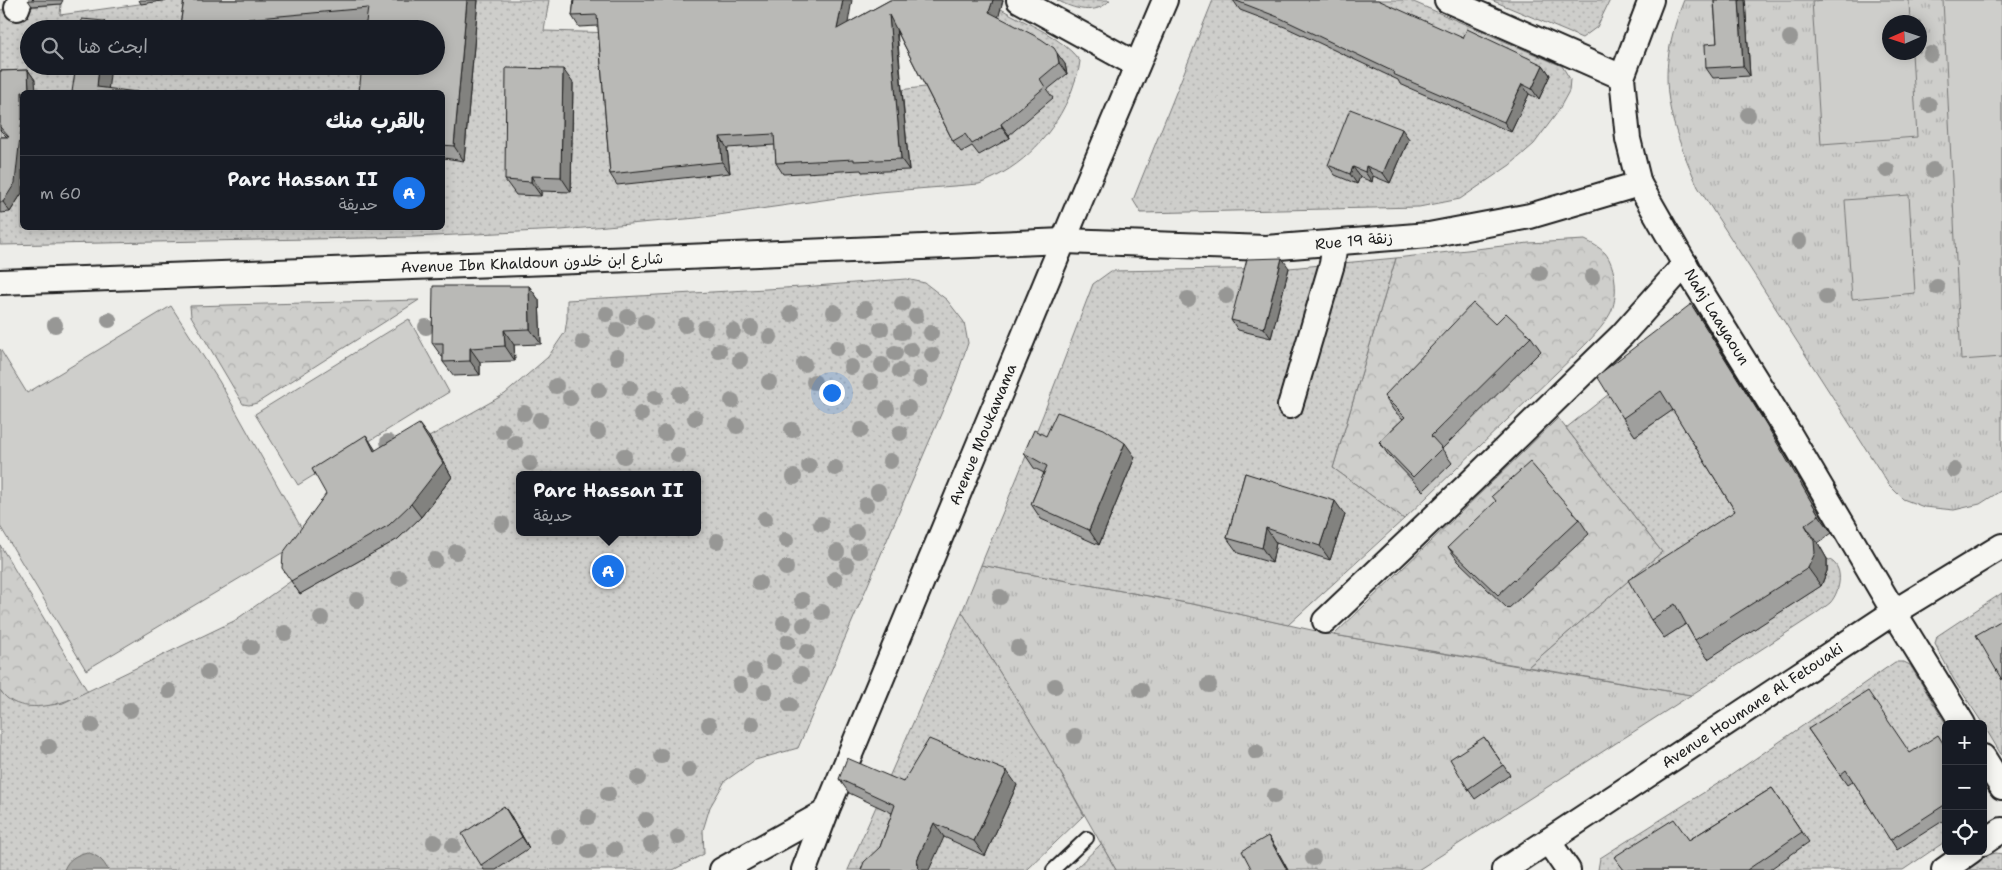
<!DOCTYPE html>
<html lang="ar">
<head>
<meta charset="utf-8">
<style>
  :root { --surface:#171b24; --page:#20242c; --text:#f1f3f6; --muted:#9ea1a6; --line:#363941; --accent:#1a73e8 }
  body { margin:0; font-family:"Shantell Sans","Playpen Sans Arabic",sans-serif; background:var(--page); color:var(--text); direction:rtl }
  .controls { position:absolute; right:15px; bottom:15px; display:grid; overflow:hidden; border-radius:8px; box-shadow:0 2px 12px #0003 }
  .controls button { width:45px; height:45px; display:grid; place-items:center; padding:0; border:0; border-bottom:1px solid var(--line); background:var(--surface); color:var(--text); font:25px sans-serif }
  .compass { position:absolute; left:1882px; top:15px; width:45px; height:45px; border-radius:50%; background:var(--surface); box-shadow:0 2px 12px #0003; rotate:267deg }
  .you { position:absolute; left:831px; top:392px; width:18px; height:18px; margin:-12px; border:4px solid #fff; border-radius:50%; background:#1a73e8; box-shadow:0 0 0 8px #1a73e833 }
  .badge { display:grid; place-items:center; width:32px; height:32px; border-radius:50%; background:var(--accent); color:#fff; font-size:16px; font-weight:700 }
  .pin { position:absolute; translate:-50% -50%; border:2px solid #fff; box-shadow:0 1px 5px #0006 }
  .popup { position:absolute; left:516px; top:471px; width:185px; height:65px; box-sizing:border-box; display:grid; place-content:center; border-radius:8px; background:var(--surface); filter:drop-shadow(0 1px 4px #0005); font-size:16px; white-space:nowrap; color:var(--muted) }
  .popup b { font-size:19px; color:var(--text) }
  .popup::after { content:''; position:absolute; left:50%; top:100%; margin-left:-10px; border:10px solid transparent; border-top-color:var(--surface) }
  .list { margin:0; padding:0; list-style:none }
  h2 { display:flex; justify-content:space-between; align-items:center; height:65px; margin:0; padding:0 20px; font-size:21px }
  h2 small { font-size:16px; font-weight:400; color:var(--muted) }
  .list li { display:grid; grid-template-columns:32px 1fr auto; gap:15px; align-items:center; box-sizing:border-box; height:75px; padding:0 20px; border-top:1px solid var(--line) }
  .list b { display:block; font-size:19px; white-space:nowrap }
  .list p { margin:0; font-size:16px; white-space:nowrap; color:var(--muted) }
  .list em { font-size:16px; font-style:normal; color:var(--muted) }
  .icon { flex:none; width:28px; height:28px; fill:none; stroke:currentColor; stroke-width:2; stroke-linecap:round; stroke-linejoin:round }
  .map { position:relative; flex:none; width:2002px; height:870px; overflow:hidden; direction:ltr }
  .search { position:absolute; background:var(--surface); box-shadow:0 2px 12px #0003; left:20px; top:20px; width:425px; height:55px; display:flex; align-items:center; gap:12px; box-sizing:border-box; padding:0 18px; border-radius:28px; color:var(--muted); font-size:19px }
  .panel { position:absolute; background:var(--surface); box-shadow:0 2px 12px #0003; left:20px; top:90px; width:425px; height:140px; border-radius:8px; direction:rtl }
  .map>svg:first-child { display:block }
  .grass { fill:url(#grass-tufts); stroke:#757574; fill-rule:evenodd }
  .forest { fill:url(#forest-crowns); stroke:#757574 }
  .garden { fill:url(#garden-dots); stroke:#757574; fill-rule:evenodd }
  .pitch { fill:#cececb; stroke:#757574 }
  .water { fill:#a6a6a3; stroke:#6f6f6d }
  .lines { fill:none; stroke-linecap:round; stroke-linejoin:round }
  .service-casing { stroke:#1c1c1c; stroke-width:16 }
  .minor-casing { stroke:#1c1c1c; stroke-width:28 }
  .service { stroke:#f6f6f2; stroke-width:12 }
  .minor { stroke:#f6f6f2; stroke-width:24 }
  .tree { fill:#979795 }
  .wall { fill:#9f9f9d; stroke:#1c1c1c }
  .shaded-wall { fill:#82827f; stroke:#1c1c1c }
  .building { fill:#b9b9b6; stroke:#1c1c1c }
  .labels { text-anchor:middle; stroke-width:4; stroke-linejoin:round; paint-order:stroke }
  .street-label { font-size:15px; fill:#1c1c1c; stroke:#f6f6f2 }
</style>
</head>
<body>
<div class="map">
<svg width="2002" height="870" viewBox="0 0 2002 870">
  <defs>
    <pattern id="grass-tufts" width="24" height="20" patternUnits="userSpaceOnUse" patternTransform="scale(1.25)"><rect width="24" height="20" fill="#cececb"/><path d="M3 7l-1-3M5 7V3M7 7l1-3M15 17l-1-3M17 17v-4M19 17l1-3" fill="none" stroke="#b0b0ae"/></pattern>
    <pattern id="forest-crowns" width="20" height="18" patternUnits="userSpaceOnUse" patternTransform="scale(1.25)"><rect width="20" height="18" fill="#cececb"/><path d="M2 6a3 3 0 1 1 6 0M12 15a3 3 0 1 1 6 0" fill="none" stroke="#b0b0ae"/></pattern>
    <pattern id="garden-dots" width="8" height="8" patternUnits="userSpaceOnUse" patternTransform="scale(1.25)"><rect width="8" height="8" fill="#cececb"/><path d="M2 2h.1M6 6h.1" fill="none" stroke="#b0b0ae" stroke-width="1.8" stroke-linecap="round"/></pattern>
  </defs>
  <rect width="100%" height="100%" fill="#edede9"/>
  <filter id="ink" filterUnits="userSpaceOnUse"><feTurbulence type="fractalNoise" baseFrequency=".02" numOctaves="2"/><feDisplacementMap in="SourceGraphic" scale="10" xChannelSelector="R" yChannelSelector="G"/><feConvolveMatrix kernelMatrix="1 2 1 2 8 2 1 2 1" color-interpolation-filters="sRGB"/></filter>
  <g filter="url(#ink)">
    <!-- grass -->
    <path class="grass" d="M1684,0H2002V490L1980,504L1954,510L1924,507L1903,499L1889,485L1698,187C1667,116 1654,75 1684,0ZM1890,22H1920V52H1890Z
      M981,565L1203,606L1334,635L1691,695L1418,870H1116L1042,740L962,612Z"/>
    <!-- forest -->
    <path class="forest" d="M1585,240C1593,244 1599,247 1605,253C1616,266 1619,298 1610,314C1603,327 1591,339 1580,350L1404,519L1333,468L1396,258L1529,243Z
      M419,300L257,403L249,405L243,404L191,316L190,306Z
      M1558,418L1662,552L1528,667L1334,635Z
      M0,545L88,692C63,703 20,721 0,690Z"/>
    <!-- garden -->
    <path class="garden" d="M168,0H197L192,29H29V66H436V29H311L345,25L352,0H549L544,31L618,33L899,90L925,87L963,69L1001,9C1027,24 1061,36 1080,61C1079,72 1075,80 1072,90C1055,133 1023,168 979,184L879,192L697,218L561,230L413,237L0,245V10L61,4L60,15ZM22,92H442V228H22Z
      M1057,0H1110C1096,16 1073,9 1057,0Z
      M1213,0H1409L1562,66L1570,79L1569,91L1557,113L1534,144L1510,165L1460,199L1419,207L1141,213L1133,200Z
      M1491,0H1610L1597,27L1582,38Z
      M1396,258L1333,468L1404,519L1288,625L1203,606L981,565L1043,415L1093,284L1111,271L1289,268Z
      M906,279L925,283L947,300L964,322L968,343L956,379L798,748L755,760L725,781L710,807L703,830L704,854L673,870H0V690C14,712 42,707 63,703L234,621L291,581L300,594L398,539L421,517L429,437L505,394L548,357L565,332L567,319V300L802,287ZM519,475H697V532H519Z
      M1609,394L1636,436L1674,409L1747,529L1664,638L1688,622L1708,658L1821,586L1827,571V559C1845,564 1841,591 1830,603C1825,607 1819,611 1814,615L1691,695L1528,667L1662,552L1566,428Z
      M2002,593V756L1983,724L1954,680L1935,644L1937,636Z
      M962,612L1042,740L1084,815L1027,870H848Z
      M1895,662H1904L1910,665L1946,724V841L1903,870H1598L1600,858L1730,776Z
      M1101,844L1116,870H1074Z
      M1996,853L2002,854V870H1963L1983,856Z"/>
    <!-- pitch -->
    <path class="pitch" d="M1826,0H1909L1910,22H1890V52L1912,53L1917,137L1821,144L1812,1Z
      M1943,0H2002V357L1961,360Z
      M1909,195L1915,293L1852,299L1845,200Z
      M171,306L219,381L307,538L86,670L0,526V349L27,393Z
      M409,319L449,392L298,485L255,414Z"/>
    <!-- water -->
    <path class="water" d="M87,852C98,856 103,860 108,870H64C68,859 76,855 87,852Z"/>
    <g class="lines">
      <defs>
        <path id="service" d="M1053,870L1087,838"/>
        <g id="minor">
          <path d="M1019,0L1137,65"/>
          <path d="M1447,0L1622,77"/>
          <path id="s1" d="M1651,0L1622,77L1628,139L1639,184L1695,282L1790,435L1894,612L1963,724"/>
          <path d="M17,8L20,0"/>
          <path d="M0,282L661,258L1064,241L1266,248L1429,235L1530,216L1639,184"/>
          <path d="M1290,406L1332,264L1335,243"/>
          <path d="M1325,621L1471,482L1622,335L1685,264"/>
          <path d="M1983,757L2002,787"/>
          <path d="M1548,841L1568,870"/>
          <path d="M1983,843L2002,830"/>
          <path d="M722,870L826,812"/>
          <path id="s2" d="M804,870L826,812L1092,172L1165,0"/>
          <path id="s3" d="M1504,870L1894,612L2002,546"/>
          <path d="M1944,870L1971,851"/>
        </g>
      </defs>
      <!-- service casing -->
      <use href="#service" class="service-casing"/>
      <!-- minor casing -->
      <use href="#minor" class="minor-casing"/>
      <!-- service -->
      <use href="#service" class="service"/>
      <!-- minor -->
      <use href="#minor" class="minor"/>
    </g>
    <!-- trees -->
    <g class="tree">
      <circle cx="1790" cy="38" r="8"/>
      <circle cx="1931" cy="54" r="8"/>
      <circle cx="1929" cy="105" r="8"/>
      <circle cx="1748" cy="115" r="8"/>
      <circle cx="1887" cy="170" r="8"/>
      <circle cx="1933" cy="170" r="8"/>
      <circle cx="1799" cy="241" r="8"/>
      <circle cx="1540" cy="273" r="8"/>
      <circle cx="1592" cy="277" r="8"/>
      <circle cx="1937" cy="287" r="8"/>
      <circle cx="1226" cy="296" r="8"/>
      <circle cx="1826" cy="297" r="8"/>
      <circle cx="1188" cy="299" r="8"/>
      <circle cx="902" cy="304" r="8"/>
      <circle cx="865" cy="309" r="8"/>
      <circle cx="834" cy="312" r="8"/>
      <circle cx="606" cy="314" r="8"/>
      <circle cx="791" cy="314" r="8"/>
      <circle cx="916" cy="316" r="8"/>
      <circle cx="628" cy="317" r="8"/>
      <circle cx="109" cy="320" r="8"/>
      <circle cx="645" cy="322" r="8"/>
      <circle cx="55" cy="325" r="8"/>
      <circle cx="685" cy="325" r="8"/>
      <circle cx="426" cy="327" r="8"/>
      <circle cx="705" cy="328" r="8"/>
      <circle cx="751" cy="328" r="8"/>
      <circle cx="881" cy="329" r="8"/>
      <circle cx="617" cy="330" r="8"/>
      <circle cx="733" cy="331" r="8"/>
      <circle cx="902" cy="332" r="8"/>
      <circle cx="931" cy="333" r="8"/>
      <circle cx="770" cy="337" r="8"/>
      <circle cx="583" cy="342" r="8"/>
      <circle cx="837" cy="348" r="8"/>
      <circle cx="911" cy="350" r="8"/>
      <circle cx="719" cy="351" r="8"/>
      <circle cx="865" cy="351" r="8"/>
      <circle cx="895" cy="353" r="8"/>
      <circle cx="932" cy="355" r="8"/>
      <circle cx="617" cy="357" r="8"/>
      <circle cx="740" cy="360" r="8"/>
      <circle cx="804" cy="364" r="8"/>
      <circle cx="882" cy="365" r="8"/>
      <circle cx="851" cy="367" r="8"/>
      <circle cx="900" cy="371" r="8"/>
      <circle cx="920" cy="379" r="8"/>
      <circle cx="769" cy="382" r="8"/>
      <circle cx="814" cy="382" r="8"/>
      <circle cx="871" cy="382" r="8"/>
      <circle cx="556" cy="386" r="8"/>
      <circle cx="630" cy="388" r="8"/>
      <circle cx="599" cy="390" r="8"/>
      <circle cx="680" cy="394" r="8"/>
      <circle cx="570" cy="398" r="8"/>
      <circle cx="655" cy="398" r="8"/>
      <circle cx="732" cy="401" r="8"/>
      <circle cx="908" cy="408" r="8"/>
      <circle cx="887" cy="409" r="8"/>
      <circle cx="524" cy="413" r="8"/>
      <circle cx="641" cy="414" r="8"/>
      <circle cx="695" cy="418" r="8"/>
      <circle cx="540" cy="420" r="8"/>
      <circle cx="737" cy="426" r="8"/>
      <circle cx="792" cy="430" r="8"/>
      <circle cx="861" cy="430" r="8"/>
      <circle cx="503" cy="431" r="8"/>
      <circle cx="598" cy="432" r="8"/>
      <circle cx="665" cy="433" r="8"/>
      <circle cx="900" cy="433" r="8"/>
      <circle cx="388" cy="442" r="8"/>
      <circle cx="515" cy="443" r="8"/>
      <circle cx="678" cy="455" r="8"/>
      <circle cx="624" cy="456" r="8"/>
      <circle cx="890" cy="461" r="8"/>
      <circle cx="530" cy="463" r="8"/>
      <circle cx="809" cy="466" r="8"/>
      <circle cx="835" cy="468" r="8"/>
      <circle cx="1954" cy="470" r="8"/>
      <circle cx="794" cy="477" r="8"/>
      <circle cx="878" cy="492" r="8"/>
      <circle cx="866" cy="505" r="8"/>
      <circle cx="765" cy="519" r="8"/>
      <circle cx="502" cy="524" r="8"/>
      <circle cx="821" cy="524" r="8"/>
      <circle cx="856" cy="532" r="8"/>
      <circle cx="786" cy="540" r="8"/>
      <circle cx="717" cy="541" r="8"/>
      <circle cx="859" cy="551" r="8"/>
      <circle cx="456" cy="552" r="8"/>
      <circle cx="837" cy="552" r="8"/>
      <circle cx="435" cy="560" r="8"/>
      <circle cx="847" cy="565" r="8"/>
      <circle cx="786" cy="568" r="8"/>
      <circle cx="399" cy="578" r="8"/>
      <circle cx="835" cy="579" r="8"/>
      <circle cx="759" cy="583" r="8"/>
      <circle cx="1000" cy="597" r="8"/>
      <circle cx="357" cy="600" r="8"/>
      <circle cx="802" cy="600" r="8"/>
      <circle cx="822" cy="612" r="8"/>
      <circle cx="321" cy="618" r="8"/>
      <circle cx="784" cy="623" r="8"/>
      <circle cx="804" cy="625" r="8"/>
      <circle cx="285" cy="633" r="8"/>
      <circle cx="788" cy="642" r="8"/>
      <circle cx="251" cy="647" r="8"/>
      <circle cx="1018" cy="648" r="8"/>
      <circle cx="807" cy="652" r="8"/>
      <circle cx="773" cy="662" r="8"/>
      <circle cx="754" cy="671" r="8"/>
      <circle cx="208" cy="672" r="8"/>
      <circle cx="801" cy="675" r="8"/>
      <circle cx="740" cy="685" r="8"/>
      <circle cx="1209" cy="685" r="8"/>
      <circle cx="1055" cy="686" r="8"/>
      <circle cx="1141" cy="690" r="8"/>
      <circle cx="169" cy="691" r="8"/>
      <circle cx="765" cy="692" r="8"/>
      <circle cx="790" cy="705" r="8"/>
      <circle cx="130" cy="710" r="8"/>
      <circle cx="752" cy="724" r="8"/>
      <circle cx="92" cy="725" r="8"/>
      <circle cx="709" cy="725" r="8"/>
      <circle cx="1075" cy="736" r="8"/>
      <circle cx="49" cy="747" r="8"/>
      <circle cx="1256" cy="752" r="8"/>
      <circle cx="661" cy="756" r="8"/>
      <circle cx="689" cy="770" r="8"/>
      <circle cx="638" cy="778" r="8"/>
      <circle cx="608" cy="794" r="8"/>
      <circle cx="1274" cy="796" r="8"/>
      <circle cx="588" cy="817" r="8"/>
      <circle cx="646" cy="820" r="8"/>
      <circle cx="558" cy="837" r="8"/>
      <circle cx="678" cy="837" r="8"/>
      <circle cx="434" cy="842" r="8"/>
      <circle cx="651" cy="844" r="8"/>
      <circle cx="453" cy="846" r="8"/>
      <circle cx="614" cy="850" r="8"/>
      <circle cx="589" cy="851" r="8"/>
      <circle cx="1313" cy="858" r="8"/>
    </g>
    <!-- wall -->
    <path class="wall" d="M28,0H63L61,4L32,6Z
      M139,0H168L141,4Z
      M184,0H478L464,161L444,158L442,168V92L366,23L309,29H183L180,25Z
      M574,0L848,23L890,0H1003L998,17L1065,64L1067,74L1047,90L1053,98L1009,135L1010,138L979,155L972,146L961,152L953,141L897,31L909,170L862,172L861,170L783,174L776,163L775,145L727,148L730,173L617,185L610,174L598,26L579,27L572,16Z
      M1233,0L1463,38L1543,65L1550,75L1539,99L1529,94L1511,132L1400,84L1398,80L1285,27L1240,10Z
      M1714,0H1745L1750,76L1713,78L1706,68L1717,43Z
      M28,70L35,80L22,92V193L10,212L0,213V137H7L0,130V71Z
      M573,83L571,192L541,191V196L516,195L505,180Z
      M1409,139L1390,183L1373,176L1372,182L1360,177L1357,184L1335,175L1328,165Z
      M1289,268L1271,338L1238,330L1231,320Z
      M529,286L539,300L541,344L514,345L515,361L480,362V375L454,376L443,362V357H442L432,343Z
      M1704,323L1778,442L1832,533L1818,543L1827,559V571L1821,586L1708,659L1695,640L1686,624L1664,638L1651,620L1735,511L1673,410L1635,436L1623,418Z
      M1495,324L1531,337L1541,351L1442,449L1452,463L1423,491L1389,456L1379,442L1403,419L1394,411L1384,396Z
      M1046,436L1135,457L1099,545L1041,519L1031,504L1044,473L1034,468L1024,453Z
      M429,437L452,477L421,517L398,539L300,594L291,581L376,450Z
      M1245,473L1345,515L1330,560L1276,543L1272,563L1238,553L1227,538Z
      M1579,519L1589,534L1508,609L1458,561L1448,547Z
      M1808,729L1911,753L1946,746V819L1897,850L1853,781L1847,785Z
      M1484,737L1510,775L1475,799L1468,789Z
      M839,779L903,782L1017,785L985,856L944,837L880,847L892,813L849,793Z
      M1772,788L1809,842L1769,870H1623L1689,840Z
      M511,816L529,848L496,870H484L481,865Z"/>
    <!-- shaded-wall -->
    <path class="shaded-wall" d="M467,0H478L464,161L454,146Z
      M843,0H852L845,40L837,29Z
      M993,0H1003L997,23L989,12Z
      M1739,0H1745L1750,76L1743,66Z
      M889,15L896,26L909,170L901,159Z
      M104,21L109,29H103Z
      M1057,53L1065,64L1067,74L1059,63Z
      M1543,65L1550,75L1539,99L1532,89Z
      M99,66H111L108,92L97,87Z
      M563,69L573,83L571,192L561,177Z
      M28,70L35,80L36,92H29Z
      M1522,84L1529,94L1511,132L1504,122Z
      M22,118V193L10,212L3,202Z
      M1001,124L1009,135L1010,138L1002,127Z
      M1402,129L1409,139L1390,183L1383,173Z
      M720,137L727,148L730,173L722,162Z
      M442,155L444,158L442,168Z
      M1366,166L1373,176L1372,182L1365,172Z
      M1353,167L1360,177L1357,184L1350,174Z
      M531,176L541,191V196L531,182Z
      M1282,258L1289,268L1271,338L1264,328Z
      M529,286L539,300L541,344L530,329Z
      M1691,304L1704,323L1778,442L1832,533L1819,515Z
      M504,330L514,345L515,361L505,346Z
      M470,348L480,362V375L470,361Z
      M419,424L429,437L452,477L421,517L411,504Z
      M366,435L375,449L383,464L374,451Z
      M1125,443L1135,457L1099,545L1089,530Z
      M1335,501L1345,515L1330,560L1320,546Z
      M1805,525L1818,543L1827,559V571L1821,586L1808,568Z
      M1266,528L1276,543L1272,563L1262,548Z
      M1007,771L1017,785L985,856L974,841Z
      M504,806L511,816L529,848L522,837Z
      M934,823L944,837L929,870H919L917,860Z
      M1268,836L1275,846L1288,870H1287Z"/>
    <!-- building -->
    <path class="building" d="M184,0H467L454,146L442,145V92H359L362,66H436V29H365L368,8L180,25Z
      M574,0H843L837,29L890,0H993L989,12L1041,39L1054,48L1057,53L1059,63L1040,79L1045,87L1001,124L1002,127L972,144L965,134L953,141L889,15L901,159L854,161V159L776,163L774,134L720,137L722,162L610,174L597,15L572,16Z
      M1234,0H1378L1463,38L1467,29L1543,65L1532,89L1522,84L1504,122L1393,74L1394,72L1278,17Z
      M1714,0H1739L1743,66L1706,68L1705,44L1717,43Z
      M82,19L104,21L103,29H81Z
      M76,66H99L97,87L137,92H72Z
      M506,68L563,69L561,177L531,176V182L505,180Z
      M28,70L29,92H22V118L15,183L3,202H0V137H9L0,127V71Z
      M1350,109L1402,129L1383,173L1366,166L1365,172L1353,167L1350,174L1328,165Z
      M1282,258L1264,328L1231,320L1247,259Z
      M433,286H529L530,329L504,330L505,346L470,348V361L443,362V343H432Z
      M1473,303L1495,324L1506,313L1531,337L1431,436L1442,448L1413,477L1379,442L1405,417L1384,396Z
      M1691,304L1766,424L1819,515L1805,525L1814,541L1815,553L1808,568L1695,640L1675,604L1651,620L1628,580L1735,511L1661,391L1623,418L1597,376Z
      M1057,412L1104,429L1125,443L1089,530L1031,504L1047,466L1024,453L1034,430L1046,436Z
      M419,424L443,463L411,504L389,525L291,581L282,568L283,553L326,494L312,469L366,435L374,451Z
      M1530,462L1579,519L1498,595L1448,547L1496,501L1492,496Z
      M1245,473L1335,501L1320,546L1266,528L1262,548L1227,538Z
      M2002,620V680L1976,635Z
      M1868,691L1910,753L1938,735L1946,748V804L1890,840L1846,770L1840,775L1808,729Z
      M1484,737L1503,765L1468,789L1450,759Z
      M929,739L1007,771L974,841L934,823L917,860L919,870H861L864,862L880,847L895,805L839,779L847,758L903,782Z
      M1772,788L1802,832L1747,870H1624L1614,857L1674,819L1689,840Z
      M504,806L522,837L481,865L462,834Z
      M1268,836L1287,870H1252L1242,851Z"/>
  </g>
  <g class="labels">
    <!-- street labels -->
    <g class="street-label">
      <text transform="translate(1354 241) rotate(-5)" y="5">Rue 19 زنقة</text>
      <text transform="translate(532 263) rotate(-2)" y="5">Avenue Ibn Khaldoun شارع ابن خلدون</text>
      <text dy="5" stroke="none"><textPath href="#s1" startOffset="345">Nahj Laayaoun</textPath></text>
      <text dy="5" stroke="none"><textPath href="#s2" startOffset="471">Avenue Moukawama</textPath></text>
      <text dy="5" stroke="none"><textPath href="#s3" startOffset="298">Avenue Houmane Al Fetouaki</textPath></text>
    </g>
  </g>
</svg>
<div class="controls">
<button>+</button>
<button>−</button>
<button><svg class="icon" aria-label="locate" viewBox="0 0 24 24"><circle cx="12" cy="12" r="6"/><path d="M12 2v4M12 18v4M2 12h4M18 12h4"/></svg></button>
</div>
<svg class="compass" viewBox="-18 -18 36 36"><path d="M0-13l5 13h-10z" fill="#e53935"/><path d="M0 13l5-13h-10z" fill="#9ea1a6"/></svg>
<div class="you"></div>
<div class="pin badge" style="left:608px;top:571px">A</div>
<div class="popup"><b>Parc Hassan II</b>حديقة</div>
<div class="search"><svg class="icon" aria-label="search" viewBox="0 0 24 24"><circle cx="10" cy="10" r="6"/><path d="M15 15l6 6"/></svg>ابحث هنا</div>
<section class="panel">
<h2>بالقرب منك<small></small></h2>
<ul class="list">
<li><span class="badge">A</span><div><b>Parc Hassan II</b><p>حديقة</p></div><em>60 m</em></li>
</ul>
</section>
</div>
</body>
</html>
